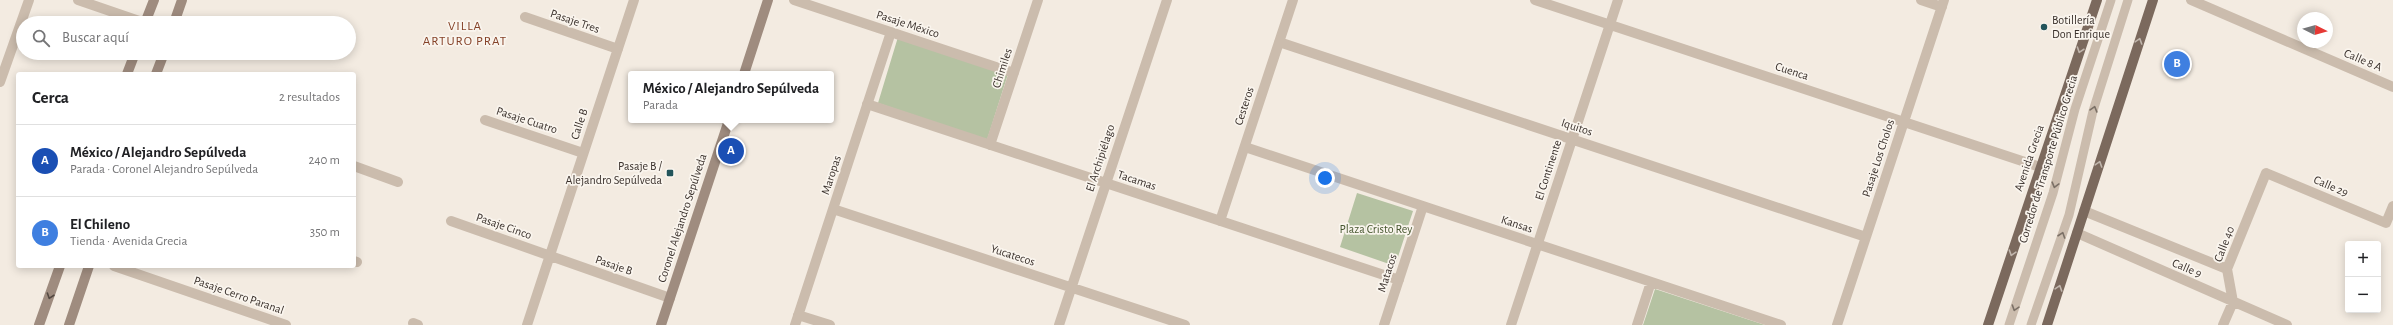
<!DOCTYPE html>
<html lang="es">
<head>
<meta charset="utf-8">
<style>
  :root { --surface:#fff; --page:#f6f6f6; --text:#202124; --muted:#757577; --line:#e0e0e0; --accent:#22545a }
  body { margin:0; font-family:"Alegreya Sans",sans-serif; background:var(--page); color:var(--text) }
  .controls { position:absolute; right:12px; bottom:12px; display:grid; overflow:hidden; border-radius:4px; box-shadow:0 2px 10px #0003 }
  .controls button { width:36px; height:36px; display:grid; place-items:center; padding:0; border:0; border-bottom:1px solid var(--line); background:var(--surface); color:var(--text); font:20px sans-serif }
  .compass { position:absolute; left:2297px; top:12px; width:36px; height:36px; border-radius:50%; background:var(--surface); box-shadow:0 2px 10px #0003; rotate:95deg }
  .you { position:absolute; left:1325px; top:178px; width:14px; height:14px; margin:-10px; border:3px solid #fff; border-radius:50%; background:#1a73e8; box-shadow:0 0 0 6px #1a73e833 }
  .badge { display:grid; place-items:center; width:26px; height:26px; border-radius:50%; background:var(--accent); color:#fff; font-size:13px; font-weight:700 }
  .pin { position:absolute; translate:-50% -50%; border:2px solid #fff; box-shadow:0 1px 4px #0006 }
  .popup { position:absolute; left:628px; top:71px; width:206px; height:52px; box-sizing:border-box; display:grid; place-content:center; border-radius:4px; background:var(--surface); filter:drop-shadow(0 1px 3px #0005); font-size:13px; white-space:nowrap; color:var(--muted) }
  .popup b { font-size:15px; color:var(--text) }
  .popup::after { content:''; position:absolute; left:50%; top:100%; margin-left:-8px; border:8px solid transparent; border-top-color:var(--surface) }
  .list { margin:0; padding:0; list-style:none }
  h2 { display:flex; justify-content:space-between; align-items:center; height:52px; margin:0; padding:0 16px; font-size:17px }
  h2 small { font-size:13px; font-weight:400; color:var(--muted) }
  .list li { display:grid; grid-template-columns:26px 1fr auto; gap:12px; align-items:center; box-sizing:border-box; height:72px; padding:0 16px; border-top:1px solid var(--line) }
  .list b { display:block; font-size:15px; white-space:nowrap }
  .list p { margin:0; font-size:13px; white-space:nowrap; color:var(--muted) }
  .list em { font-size:13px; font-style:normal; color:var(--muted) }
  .icon { flex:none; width:22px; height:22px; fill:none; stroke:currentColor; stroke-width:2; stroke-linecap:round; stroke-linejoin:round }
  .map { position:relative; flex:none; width:2393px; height:325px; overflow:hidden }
  .search { position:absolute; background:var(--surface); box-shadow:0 2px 10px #0003; left:16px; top:16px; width:340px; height:44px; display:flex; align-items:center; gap:10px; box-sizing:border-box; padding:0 14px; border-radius:22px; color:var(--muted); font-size:15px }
  .panel { position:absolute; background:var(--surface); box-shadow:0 2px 10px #0003; left:16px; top:72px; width:340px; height:196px; border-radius:4px }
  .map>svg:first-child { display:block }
  .green { fill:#b5c2a2 }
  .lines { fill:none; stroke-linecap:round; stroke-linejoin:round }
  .lane { stroke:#cbbcad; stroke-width:9 }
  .street { stroke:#cbbcad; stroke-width:10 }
  .secondary { stroke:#9f8c7f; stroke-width:10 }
  .primary { stroke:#7b695d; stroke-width:10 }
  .oneway { stroke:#c1b6ad }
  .oneway2 { stroke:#7b7066 }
  .oneway3 { stroke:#534841 }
  .poi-dot { fill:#22545a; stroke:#faf5ee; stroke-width:1.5 }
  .labels { text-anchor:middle; stroke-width:3.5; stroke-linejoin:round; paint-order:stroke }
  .poi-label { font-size:12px; fill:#3a312c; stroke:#faf5ee; text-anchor:start }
  .street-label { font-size:12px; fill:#3a312c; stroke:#faf5ee }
  .park-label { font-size:12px; fill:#475730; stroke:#faf5ee }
  .neighbourhood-label { font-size:13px; letter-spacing:1px; fill:#854228; stroke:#faf5ee }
</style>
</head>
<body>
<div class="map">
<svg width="2393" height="325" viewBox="0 0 2393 325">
  <rect width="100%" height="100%" fill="#f3ebe1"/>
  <!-- green -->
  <path class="green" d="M898,37L1008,74L987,140L878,103Z
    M1357,193L1413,211L1395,266L1340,247Z
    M1655,289L1765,325H1643Z"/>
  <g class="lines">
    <!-- lane -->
    <path class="lane" d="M2009,325L2053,193L2075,109L2111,0
      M2031,325L2069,215L2093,111L2128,0"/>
    <!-- street -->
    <path class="street" d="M78,0L145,23
      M794,0L1014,73
      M1535,0L2040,167
      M1921,0L1942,7
      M2191,0L2393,87
      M525,17L618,49
      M1279,42L1866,237
      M0,82L29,0
      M867,104L1399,280
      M485,120L583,153
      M990,145L1038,0
      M1245,147L1781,325
      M354,166L398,182
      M833,209L1185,325
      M2084,211L2227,269
      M451,221L670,298
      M1220,221L1293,0
      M2077,233L2287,325
      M354,261L357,262
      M114,266L286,325
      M798,315L830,325
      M413,323L418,325
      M527,325L634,0
      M795,325L891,32
      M1059,325L1167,0
      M1384,325L1423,206
      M1511,325L1618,0
      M1637,325L1651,282
      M1837,325L1944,0
      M2223,325L2233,302L2227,269L2266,173L2386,223L2393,206"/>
    <!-- secondary -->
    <path class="secondary" d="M145,23L154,0
      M174,23L182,0
      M127,74L135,53
      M156,74L164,53
      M744,74L768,0
      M39,325L60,266
      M69,325L89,266
      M661,325L729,120"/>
    <!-- primary -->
    <path class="primary" d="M1988,325L2097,0
      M2047,325L2153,0"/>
  </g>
  <!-- one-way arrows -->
  <defs><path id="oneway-chevron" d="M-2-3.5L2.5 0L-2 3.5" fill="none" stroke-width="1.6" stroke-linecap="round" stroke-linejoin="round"/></defs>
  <g class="oneway">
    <use href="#oneway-chevron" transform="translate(2139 41) rotate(-72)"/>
    <use href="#oneway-chevron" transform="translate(2080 50) rotate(109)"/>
    <use href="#oneway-chevron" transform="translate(2099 164) rotate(-72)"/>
    <use href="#oneway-chevron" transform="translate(2012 253) rotate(108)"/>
    <use href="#oneway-chevron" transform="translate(2059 288) rotate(-72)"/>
  </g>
  <g class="oneway2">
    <use href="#oneway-chevron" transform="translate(2094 109) rotate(-74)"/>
    <use href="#oneway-chevron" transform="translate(2055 185) rotate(105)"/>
    <use href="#oneway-chevron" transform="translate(2062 235) rotate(-71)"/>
    <use href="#oneway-chevron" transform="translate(2015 308) rotate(108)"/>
  </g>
  <use class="oneway3" href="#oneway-chevron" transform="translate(50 296) rotate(109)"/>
  <!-- markers -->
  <g class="poi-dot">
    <circle cx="2044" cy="27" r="4"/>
    <rect x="666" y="169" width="8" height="8" rx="2"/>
  </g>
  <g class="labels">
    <!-- poi labels -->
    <g class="poi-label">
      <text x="2052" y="24">Botillería<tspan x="2052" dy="14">Don Enrique</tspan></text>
      <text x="662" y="170" text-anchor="end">Pasaje B /<tspan x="662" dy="14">Alejandro Sepúlveda</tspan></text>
    </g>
    <!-- street labels -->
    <g class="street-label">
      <text transform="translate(575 21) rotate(19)" y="4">Pasaje Tres</text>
      <text transform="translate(908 24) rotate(18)" y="4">Pasaje México</text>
      <text transform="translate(2363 60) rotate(23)" y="4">Calle 8 A</text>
      <text transform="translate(1002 68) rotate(-72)" y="4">Chimiles</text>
      <text transform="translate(1792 71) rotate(18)" y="4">Cuenca</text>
      <text transform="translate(1244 106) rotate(-72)" y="4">Cesteros</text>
      <text transform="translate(527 120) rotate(18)" y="4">Pasaje Cuatro</text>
      <text transform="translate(579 124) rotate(-72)" y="4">Calle B</text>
      <text transform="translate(1577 127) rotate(18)" y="4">Iquitos</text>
      <text transform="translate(1100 158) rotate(-72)" y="4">El Archipiélago</text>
      <text transform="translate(1878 158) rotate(-72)" y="4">Pasaje Los Cholos</text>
      <text transform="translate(2029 158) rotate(-71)" y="4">Avenida Grecia</text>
      <text transform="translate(2048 159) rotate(-73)" y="4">Corredor de Transporte Público Grecia</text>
      <text transform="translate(1548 170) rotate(-72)" y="4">El Continente</text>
      <text transform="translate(831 175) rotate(-72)" y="4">Maropas</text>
      <text transform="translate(1137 180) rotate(18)" y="4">Tacamas</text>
      <text transform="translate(2331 186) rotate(23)" y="4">Calle 29</text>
      <text transform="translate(682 218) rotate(-72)" y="4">Coronel Alejandro Sepúlveda</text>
      <text transform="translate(1517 224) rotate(18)" y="4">Kansas</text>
      <text transform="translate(504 226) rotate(19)" y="4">Pasaje Cinco</text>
      <text transform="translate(2224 244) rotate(-69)" y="4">Calle 40</text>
      <text transform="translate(1013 255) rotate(18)" y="4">Yucatecos</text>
      <text transform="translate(614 265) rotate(19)" y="4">Pasaje B</text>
      <text transform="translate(2187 268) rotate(23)" y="4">Calle 9</text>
      <text transform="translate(1387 273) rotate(-72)" y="4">Matacos</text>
      <text transform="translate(239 295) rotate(19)" y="4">Pasaje Cerro Paranal</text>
    </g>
    <!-- park labels -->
    <g class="park-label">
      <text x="1376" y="233">Plaza Cristo Rey</text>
    </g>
    <!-- neighbourhood labels -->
    <g class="neighbourhood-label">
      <text x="465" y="30">VILLA<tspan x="465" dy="15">ARTURO PRAT</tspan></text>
    </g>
  </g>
</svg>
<div class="controls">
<button>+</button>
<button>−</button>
</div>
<svg class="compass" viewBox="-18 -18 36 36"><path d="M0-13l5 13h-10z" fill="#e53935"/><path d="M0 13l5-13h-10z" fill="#757577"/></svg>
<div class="you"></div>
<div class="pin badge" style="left:731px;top:151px;background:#1a4fb4">A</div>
<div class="popup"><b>México / Alejandro Sepúlveda</b>Parada</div>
<div class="pin badge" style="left:2177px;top:64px;background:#3f7fe0">B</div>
<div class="search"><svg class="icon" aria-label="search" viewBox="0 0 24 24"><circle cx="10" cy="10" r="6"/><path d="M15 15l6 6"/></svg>Buscar aquí</div>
<section class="panel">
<h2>Cerca<small>2 resultados</small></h2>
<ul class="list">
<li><span class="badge" style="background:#1a4fb4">A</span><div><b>México / Alejandro Sepúlveda</b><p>Parada · Coronel Alejandro Sepúlveda</p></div><em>240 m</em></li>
<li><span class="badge" style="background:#3f7fe0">B</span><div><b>El Chileno</b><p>Tienda · Avenida Grecia</p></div><em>350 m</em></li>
</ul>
</section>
</div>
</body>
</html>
